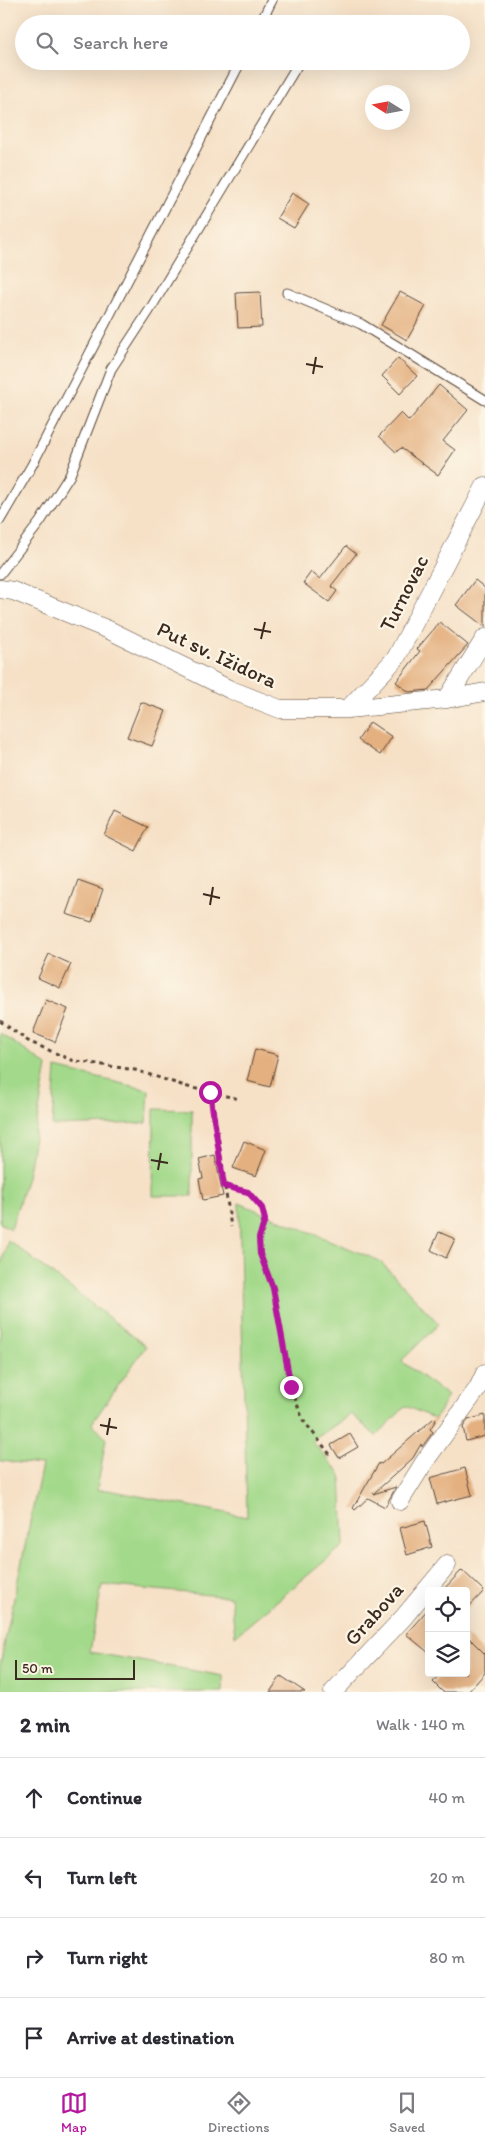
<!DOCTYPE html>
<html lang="en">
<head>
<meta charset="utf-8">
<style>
  :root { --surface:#fff; --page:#f7f7f7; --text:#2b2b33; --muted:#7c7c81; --line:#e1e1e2; --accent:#b5179e }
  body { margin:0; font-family:Itim,sans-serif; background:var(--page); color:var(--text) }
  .controls { position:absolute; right:15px; bottom:15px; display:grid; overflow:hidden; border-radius:5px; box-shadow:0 5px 20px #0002 }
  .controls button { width:45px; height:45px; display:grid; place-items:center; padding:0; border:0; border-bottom:1px solid var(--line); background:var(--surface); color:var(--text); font:25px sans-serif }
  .compass { position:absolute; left:365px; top:85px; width:45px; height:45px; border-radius:50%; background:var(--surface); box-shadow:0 5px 20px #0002; rotate:281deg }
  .scale { position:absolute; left:15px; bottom:12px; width:120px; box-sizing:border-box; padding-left:5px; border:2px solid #3b2a1e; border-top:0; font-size:14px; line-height:18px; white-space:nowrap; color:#3b2a1e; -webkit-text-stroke:4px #fcf5e5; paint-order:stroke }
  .stop { position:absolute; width:15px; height:15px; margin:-11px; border:4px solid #b5179e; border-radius:50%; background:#fff }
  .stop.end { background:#b5179e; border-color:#fff; box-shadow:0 1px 5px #0008 }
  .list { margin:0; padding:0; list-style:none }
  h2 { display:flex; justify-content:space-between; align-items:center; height:65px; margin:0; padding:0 20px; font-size:21px }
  h2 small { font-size:16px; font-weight:400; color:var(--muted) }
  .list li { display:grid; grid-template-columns:32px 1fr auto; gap:15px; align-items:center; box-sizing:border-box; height:80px; padding:0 20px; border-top:1px solid var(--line) }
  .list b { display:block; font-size:19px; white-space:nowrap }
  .list em { font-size:16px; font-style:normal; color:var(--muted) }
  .icon { flex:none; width:28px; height:28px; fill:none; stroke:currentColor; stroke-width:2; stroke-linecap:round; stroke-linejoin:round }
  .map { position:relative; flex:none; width:485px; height:1692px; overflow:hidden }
  .search { position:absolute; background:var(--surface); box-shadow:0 5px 20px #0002; left:15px; right:15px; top:15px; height:55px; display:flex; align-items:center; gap:12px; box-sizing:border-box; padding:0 18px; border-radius:28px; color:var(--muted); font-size:19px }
  .sheet { height:385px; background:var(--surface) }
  nav { display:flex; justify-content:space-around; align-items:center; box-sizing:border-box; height:70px; border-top:1px solid var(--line); background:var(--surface); font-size:14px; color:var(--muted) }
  nav a { display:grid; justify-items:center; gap:2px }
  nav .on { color:var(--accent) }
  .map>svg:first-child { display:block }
  .green { fill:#a3d98a; stroke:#6f8254 }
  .building { fill:#e4b080 }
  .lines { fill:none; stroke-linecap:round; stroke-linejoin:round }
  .lane-casing { stroke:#574537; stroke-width:11 }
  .street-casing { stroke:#574537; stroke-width:19 }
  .path { stroke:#574537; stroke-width:3; stroke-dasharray:4 4; stroke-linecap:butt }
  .lane { stroke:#fff; stroke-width:9 }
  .street { stroke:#fff; stroke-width:18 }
  .route { stroke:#b5179e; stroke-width:6 }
  .ticks { fill:none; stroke:#3b2a1e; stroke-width:2 }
  .labels { text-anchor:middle; stroke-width:4.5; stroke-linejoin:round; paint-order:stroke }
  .street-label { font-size:21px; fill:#3b2a1e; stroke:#fcf5e5 }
</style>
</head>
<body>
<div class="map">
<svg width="485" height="1692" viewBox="0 0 485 1692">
  <rect width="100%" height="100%" fill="#fcf5e5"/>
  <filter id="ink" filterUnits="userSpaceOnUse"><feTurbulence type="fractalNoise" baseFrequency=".02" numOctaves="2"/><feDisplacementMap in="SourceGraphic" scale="10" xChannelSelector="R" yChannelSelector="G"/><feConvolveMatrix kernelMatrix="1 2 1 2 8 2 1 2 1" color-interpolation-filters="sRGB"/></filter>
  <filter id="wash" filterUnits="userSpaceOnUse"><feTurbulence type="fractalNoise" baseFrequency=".0096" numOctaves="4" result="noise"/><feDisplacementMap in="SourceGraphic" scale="20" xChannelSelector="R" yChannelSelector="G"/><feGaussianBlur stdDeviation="1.12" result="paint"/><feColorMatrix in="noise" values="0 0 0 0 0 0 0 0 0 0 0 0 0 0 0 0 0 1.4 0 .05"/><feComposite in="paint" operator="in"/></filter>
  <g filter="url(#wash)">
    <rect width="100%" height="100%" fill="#f6e1c7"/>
    <!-- green -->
    <path class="green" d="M0,1033L47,1066L27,1177L11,1229L0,1223Z
      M56,1068L149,1090L147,1123L52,1126Z
      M154,1109L192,1110V1196H153Z
      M239,1203L380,1261L439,1324L401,1361L448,1396L435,1419L406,1406L376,1436L351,1414L312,1441L341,1475L344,1545L235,1636L231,1597L102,1585L90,1652L223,1676V1692H0V1665L42,1465L0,1461V1269L8,1240L146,1346L92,1423L106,1439L97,1490H108L247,1517Z"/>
    <g id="blocks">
      <!-- building -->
      <path class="building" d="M292,193L309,204L294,228L277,218Z
        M260,292L262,327L238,328L236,293Z
        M400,292L426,306L407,340L381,325Z
        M398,358L417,376L400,394L382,376Z
        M439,385L468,410L443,441L455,450L438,475L401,448L396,452L379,436L401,413L409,421Z
        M346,546L356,554L331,586L337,591L329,602L303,583L311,572L320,579Z
        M475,580L485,588V627L456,605Z
        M440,622L468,645L428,690L409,692L396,682L420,651L417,649Z
        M141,702L166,711L152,746L127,737Z
        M370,722L392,737L380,755L358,740Z
        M115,811L148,827L136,851L104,835Z
        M78,880L103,889L92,922L66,914Z
        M49,954L71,964L60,988L38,978Z
        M46,1000L68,1009L55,1042L33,1033Z
        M255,1049L278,1055L270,1087L247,1081Z
        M244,1141L266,1150L256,1176L233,1168Z
        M215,1155L223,1196L203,1200L199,1179L203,1178L199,1159Z
        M439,1232L455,1239L446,1258L431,1250Z
        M485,1415V1436L466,1441L463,1427L468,1420Z
        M434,1418L436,1420L430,1429L433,1432L422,1447L421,1444L413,1458L373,1494L396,1487L385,1507L368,1498L355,1510L353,1508L379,1463L381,1464Z
        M350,1434L358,1447L339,1458L331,1445Z
        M465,1468L472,1495L437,1504L430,1478Z
        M425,1521L432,1547L407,1555L400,1528Z
        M462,1570L484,1591L466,1610V1591H442Z
        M429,1608V1653L406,1634Z
        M466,1635L485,1654V1673L468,1692H443L433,1682L441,1673H466Z
        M281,1676L305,1692H270Z"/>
    </g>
  </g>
  <g filter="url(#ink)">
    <use href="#blocks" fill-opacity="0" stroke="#574537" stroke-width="1"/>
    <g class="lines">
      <defs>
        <path id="lane" d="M260,24L272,0
          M287,293L361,324L485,400
          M0,520L32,465L241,61
          M0,574L40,522L70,475L111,369L149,311L298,64"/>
        <path id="street" d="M0,589L13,591L109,630L231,690L280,709H348L447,699L485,692
          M447,699L485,638
          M348,709L396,658L485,486
          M400,1501L425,1461L478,1388L485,1373
          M333,1692L403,1618L447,1565"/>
      </defs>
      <!-- lane casing -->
      <use href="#lane" class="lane-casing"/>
      <!-- street casing -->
      <use href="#street" class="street-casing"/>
      <!-- path -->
      <path class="path" d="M0,1021L28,1041L71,1060L135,1070L188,1087L239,1099
        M211,1092L231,1227
        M225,1186L248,1192L262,1208L265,1220L259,1238L260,1254L273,1288L291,1387L303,1420L332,1457"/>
      <!-- lane -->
      <use href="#lane" class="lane"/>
      <!-- street -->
      <use href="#street" class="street"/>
    </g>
  </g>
  <g class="lines" filter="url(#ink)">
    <!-- route -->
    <path class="route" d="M210,1092L224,1186L248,1192L262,1208L265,1220L259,1238L260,1254L273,1288L291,1387"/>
  </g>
  <!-- ticks -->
  <path class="ticks" d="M306,364L323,367M313,374L316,357M254,629L271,632M261,639L265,622M203,894L220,898M210,905L213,887M151,1160L168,1163M158,1170L161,1153M100,1425L117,1428M107,1435L110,1418"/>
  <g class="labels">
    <!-- street labels -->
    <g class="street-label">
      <text transform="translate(404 593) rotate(-63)" y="7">Turnovac</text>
      <text transform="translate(217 655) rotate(25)" y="7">Put sv. Ižidora</text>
      <text transform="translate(374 1614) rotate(-48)" y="7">Grabova</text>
    </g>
  </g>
</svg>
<div class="controls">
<button><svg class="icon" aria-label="locate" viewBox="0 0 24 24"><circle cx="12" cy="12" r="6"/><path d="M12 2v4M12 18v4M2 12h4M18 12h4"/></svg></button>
<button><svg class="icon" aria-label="layers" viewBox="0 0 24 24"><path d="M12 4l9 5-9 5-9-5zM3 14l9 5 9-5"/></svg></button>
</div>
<svg class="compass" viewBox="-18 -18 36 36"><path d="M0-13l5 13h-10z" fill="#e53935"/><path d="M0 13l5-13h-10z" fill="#7c7c81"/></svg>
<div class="scale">50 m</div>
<div class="stop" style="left:210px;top:1092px"></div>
<div class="stop end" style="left:291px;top:1387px"></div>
<div class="search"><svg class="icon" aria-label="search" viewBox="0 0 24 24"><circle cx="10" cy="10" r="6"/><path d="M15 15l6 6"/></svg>Search here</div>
</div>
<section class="sheet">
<h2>2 min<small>Walk · 140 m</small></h2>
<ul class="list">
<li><svg class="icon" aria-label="ahead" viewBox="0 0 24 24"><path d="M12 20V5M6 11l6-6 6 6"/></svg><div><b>Continue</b></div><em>40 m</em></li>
<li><svg class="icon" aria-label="left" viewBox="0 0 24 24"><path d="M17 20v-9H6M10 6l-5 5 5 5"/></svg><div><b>Turn left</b></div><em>20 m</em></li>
<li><svg class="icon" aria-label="right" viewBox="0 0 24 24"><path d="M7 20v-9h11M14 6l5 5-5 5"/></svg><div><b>Turn right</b></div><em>80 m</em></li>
<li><svg class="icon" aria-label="arrive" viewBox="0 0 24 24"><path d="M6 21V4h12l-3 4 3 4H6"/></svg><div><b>Arrive at destination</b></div></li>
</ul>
</section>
<nav>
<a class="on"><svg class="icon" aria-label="map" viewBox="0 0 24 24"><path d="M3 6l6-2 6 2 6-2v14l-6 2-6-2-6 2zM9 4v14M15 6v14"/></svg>Map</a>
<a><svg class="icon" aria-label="directions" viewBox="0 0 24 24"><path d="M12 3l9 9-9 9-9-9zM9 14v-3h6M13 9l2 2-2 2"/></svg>Directions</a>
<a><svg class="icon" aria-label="saved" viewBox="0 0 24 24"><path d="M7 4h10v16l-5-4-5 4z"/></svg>Saved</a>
</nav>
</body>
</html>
